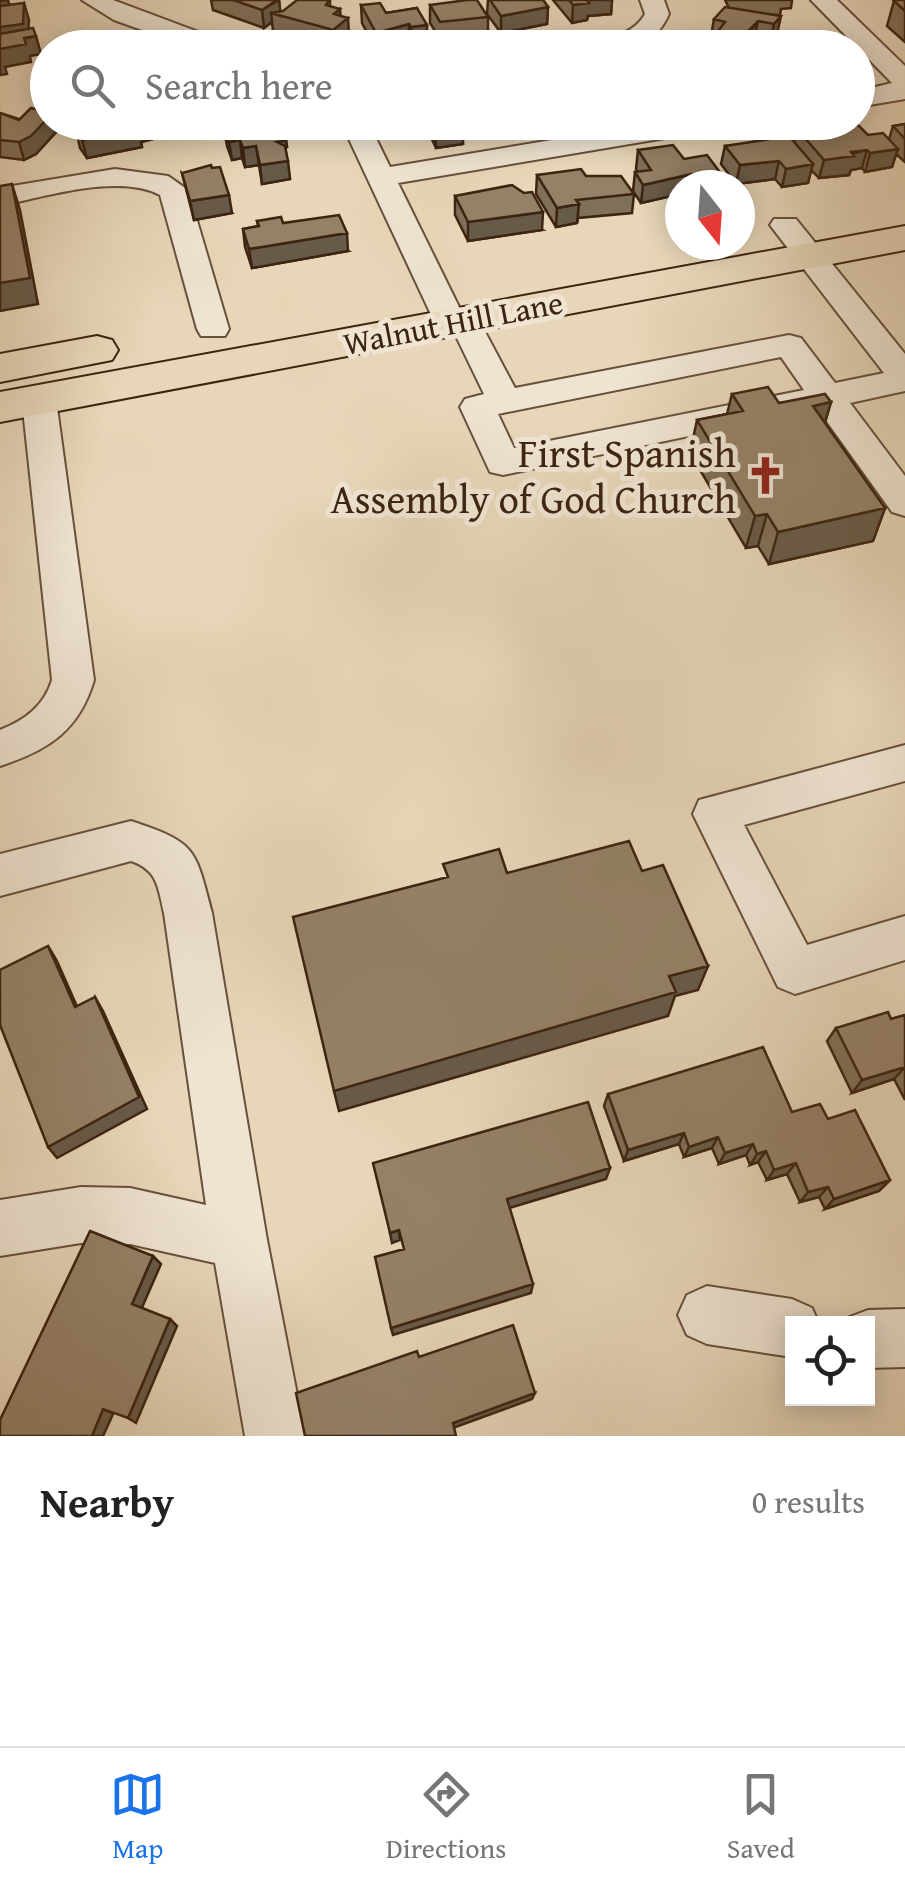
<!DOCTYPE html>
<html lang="en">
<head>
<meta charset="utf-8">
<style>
  :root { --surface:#fff; --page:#f6f6f6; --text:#222; --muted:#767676; --line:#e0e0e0; --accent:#1a73e8 }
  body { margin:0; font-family:"Gentium Book Plus",serif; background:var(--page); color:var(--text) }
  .controls { position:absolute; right:30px; bottom:30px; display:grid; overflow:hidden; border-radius:0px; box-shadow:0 5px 25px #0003 }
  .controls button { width:90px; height:90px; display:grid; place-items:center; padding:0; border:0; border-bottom:2px solid var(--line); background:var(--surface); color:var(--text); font:50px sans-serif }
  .compass { position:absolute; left:665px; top:170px; width:90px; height:90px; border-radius:50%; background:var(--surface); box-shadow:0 5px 25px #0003; rotate:163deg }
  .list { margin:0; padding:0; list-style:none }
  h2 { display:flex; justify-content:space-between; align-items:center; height:130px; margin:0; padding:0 40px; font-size:42px }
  h2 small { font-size:32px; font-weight:400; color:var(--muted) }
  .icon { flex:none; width:55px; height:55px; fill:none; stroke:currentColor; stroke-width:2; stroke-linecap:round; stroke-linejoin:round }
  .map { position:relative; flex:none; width:905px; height:1436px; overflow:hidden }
  .search { position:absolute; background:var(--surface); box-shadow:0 5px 25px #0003; left:30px; right:30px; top:30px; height:110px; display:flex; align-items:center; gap:25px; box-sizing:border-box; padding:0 35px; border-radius:55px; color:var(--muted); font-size:38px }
  .sheet { height:310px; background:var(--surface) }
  nav { display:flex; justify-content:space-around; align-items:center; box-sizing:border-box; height:140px; border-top:2px solid var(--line); background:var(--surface); font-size:28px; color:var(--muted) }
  nav a { display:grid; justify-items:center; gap:5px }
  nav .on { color:var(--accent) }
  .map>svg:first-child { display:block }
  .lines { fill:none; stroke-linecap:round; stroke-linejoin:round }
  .minor-casing { stroke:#67503b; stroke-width:4 }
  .major-casing { stroke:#3c2411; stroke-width:4 }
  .minor { fill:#efe4d2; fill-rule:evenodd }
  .major { fill:#e7d6b9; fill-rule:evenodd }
  .wall { fill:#806f59; stroke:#3c2411; stroke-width:2.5 }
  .shaded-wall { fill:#685a49; stroke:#3c2411; stroke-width:2.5 }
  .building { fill:#958168; stroke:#3c2411; stroke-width:2.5 }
  .labels { text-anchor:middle; stroke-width:10; stroke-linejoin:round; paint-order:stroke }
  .far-street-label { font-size:32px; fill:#3c2411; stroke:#efe4d2 }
  .poi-label { font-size:40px; fill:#3c2411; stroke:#efe4d2; text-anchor:end }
</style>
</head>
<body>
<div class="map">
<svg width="905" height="1436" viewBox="0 0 905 1436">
  <rect width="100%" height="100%" fill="#e7d6b9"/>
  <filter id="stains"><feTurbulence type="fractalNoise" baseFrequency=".002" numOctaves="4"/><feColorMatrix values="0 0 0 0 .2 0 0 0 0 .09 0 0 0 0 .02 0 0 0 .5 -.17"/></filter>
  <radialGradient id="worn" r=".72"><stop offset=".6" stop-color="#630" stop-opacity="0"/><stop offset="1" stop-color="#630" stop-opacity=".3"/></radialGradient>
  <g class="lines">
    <defs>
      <path id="minor" d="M82,0H113L228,43L231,48H193L114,20Z
        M640,0H664L669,14C653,51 622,48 587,48L590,43C611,37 633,35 645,14Z
        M811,0H837L905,66V99L858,107V91L892,83Z
        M341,122H368L390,167L660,122H726L713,130L398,183L461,311L475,313L515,388L789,335L801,338L835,383L884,373L770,225L774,219H796L905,354V391L850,403L905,476V516L892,512L818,409L503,475L490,472L460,407L465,399L484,394L454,332L440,330L435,323ZM781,357L804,390L514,448L498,414Z
        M115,169L168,176L188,190L229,329L225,336H201L197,329L160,195C119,173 43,197 0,206V188Z
        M39,389L51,392L56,400L94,680C79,731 48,750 0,766V730C25,720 44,706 52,680L22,400L27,392Z
        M905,745V781L744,825L807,945L905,916V960L795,994L778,987L693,814L699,800Z
        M131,821C197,843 195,848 212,913L267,1240L305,1436H245L215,1263L130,1244L81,1243L0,1256V1200L81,1187L130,1188L206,1205L164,913C158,888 158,870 131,861L0,896V854Z
        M707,1286L792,1299L812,1308L819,1324H792V1357L707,1344L687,1335L678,1315L687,1295Z
        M905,1309V1367L868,1368V1324H845L847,1318L868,1310Z"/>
      <path id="major" d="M905,226V250L0,422V392Z
        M97,336L112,340L118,350L112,360L0,382V354Z"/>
    </defs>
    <!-- minor casing -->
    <use href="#minor" class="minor-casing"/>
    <!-- major casing -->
    <use href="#major" class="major-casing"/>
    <!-- minor -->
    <use href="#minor" class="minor"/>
    <!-- major -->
    <use href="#major" class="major"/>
  </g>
  <!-- wall -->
  <path class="wall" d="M211,0H279L280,12L330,0V6L341,16L349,35L335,47L273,31L272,22L264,28L213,10Z
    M488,0H543L548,7L547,24L501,33L487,14Z
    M553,0H612L611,14L588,16L587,20L572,23Z
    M725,0H792L791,8L781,9L780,15H772L777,34L770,42L754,38L752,41L750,48H707L714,37L711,36L714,19L729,8Z
    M905,0V42L887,26L894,1Z
    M361,5L386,13L417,8L427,42L411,45L409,41L388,48H375L362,23Z
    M430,5L488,17V35L440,39L430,23Z
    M0,113L57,131L36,154L24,160L0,157Z
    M76,122L180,132L141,142L142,147L87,158L80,148L76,129H77Z
    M230,122H282L287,147L285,148L290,179L262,184L259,165L245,167L242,158L232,160L227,146L224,127L237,125Z
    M413,122H463L461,124L463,144L436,148L427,129L416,131Z
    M905,124V162L896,154L892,167L865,172L862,168L851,170L849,175L819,178L811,170L808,183L782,187L775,179L736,184L721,164L725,146L794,142L797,129L868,135L889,139L893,126Z
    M638,150L684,159L725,179L724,185H680V194L641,203L633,191L635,172H638L636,169Z
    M182,173L232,213L194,220Z
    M537,175L586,176L634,194L632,213L578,218L577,223L556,227L536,194Z
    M455,196L542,230L468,241L455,215Z
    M257,221L283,223L348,251L252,268L245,247L243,229L258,226Z
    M732,394L779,403L831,402L825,423L885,508L873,541L769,564L758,546L746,548L690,453L697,420L727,414Z
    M905,1015V1100L894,1079L852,1093L827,1041L836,1028L891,1019Z
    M608,1094L792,1112L828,1119L890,1180L879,1191L825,1209L819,1197L800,1202L787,1174L767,1180L758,1162L750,1165L746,1155L719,1164L712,1148L684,1157L679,1144L624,1161L604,1106Z"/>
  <!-- shaded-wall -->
  <path class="shaded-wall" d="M8,0L13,17L0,19V1Z
    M279,0L281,16L271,13L272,22L264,28L262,10Z
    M586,0H612L611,14L588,16L587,20L572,23L573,5Z
    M24,3L29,20L28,38L36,36L41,54L30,56L31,62L5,67L7,74L0,75V27Z
    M548,7L547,24L501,33V16Z
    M340,9L341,23L348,18L349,35L335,47L334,14Z
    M781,16L777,34L770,42L774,24Z
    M758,21L754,38L752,41L750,48H737Z
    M409,24V41L388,48H377L376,33Z
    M427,25V42L411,45V27Z
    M48,118V122H55L57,131L36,154L24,160L19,142Z
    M143,122H178L180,132L141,142L142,147L87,158L82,140Z
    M416,122H427V129L416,131Z
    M463,126V144L436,148L435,130Z
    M285,129L287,147L285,148L277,142L280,130Z
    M240,140L242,158L232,160L229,142Z
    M256,146L259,165L245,167L243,148Z
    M898,149L892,167L865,172L870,153Z
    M867,150L862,168L851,170L849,175L819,178L824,160Z
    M288,161L290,179L262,184L260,165Z
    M779,161L775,179L736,184L740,165Z
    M813,164L808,183L782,187L786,169Z
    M692,174L690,185H680V194L641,203L643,185Z
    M725,179L724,185H698L699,183Z
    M12,184L20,210L38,304L0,311V283Z
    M229,195L232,213L194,220L190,201Z
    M579,204L577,223L556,227L557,208Z
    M543,212L542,230L468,241V222Z
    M347,233L348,251L252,268L249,249Z
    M831,402L821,435L813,406Z
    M885,508L873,541L769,564L778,532Z
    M767,514L758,546L746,548L755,516Z
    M48,946L57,961L83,1020L75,1007Z
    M708,966L698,990L675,996L668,1016L339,1111L334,1091L669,976Z
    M95,997L103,1011L147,1109L57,1158L48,1147Z
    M905,1067L894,1079L852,1093L862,1080Z
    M684,1133L679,1144L624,1161L628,1150Z
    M718,1137L712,1148L684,1157L689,1147Z
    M753,1144L746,1155L719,1164L725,1153Z
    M766,1151L758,1162L750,1165L757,1154Z
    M796,1163L787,1174L767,1180L774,1170Z
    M610,1168L606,1179L506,1209L507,1199Z
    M890,1180L879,1191L825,1209L834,1199Z
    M828,1187L819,1197L800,1202L808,1192Z
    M399,1230L400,1240L392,1243L390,1233Z
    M153,1256L161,1264L140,1312L132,1304Z
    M533,1284L531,1293L393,1335L391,1328Z
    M170,1319L177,1326L136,1423L128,1418Z
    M535,1393L532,1399L453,1428V1423Z
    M103,1409L113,1414L103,1436H92Z"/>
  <!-- building -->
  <path class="building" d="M233,0H277L262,10Z
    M297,0H329L326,5L340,9L334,14L348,18L333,30L271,13L283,11Z
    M467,0H477L488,17L440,22L430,5Z
    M490,0H543L548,7L501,16Z
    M569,0H587L589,3L573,5Z
    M905,0V11L894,1L898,0Z
    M24,3L23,24L0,27V6Z
    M380,3L386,13L417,8L427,25L411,27L409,24L376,33L361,5Z
    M725,7L781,16L774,24L758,21L748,31L753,33L737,48H713L707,46L725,22L714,19Z
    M33,28L36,36L24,38L26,44L0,49V34Z
    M31,108L48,112V118L31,136L19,142L0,140V113L19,120Z
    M76,122H143L136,124L138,128L82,140L76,129L80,128Z
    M242,122H282L285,129L280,130L284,141L277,142L285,146L288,161L260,165L256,146L243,148L240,140L229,142L224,127L243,124Z
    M432,122H460L463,126L435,130Z
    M851,122H855L868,135L883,133L898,149L870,153L867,150L851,152L854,156L824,160L797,129Z
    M905,124V139L893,126Z
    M789,136L813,164L786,169L779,161L740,165L725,146Z
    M673,145L684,159L707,155L725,179L699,183L692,174L643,185L635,172L651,170L638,150Z
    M211,165L212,168L220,167L229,195L190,201L182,173Z
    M581,169L586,176H621L634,194L576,200L579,204L557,208L537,175Z
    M12,184L30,278L0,283V186Z
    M512,185L524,193L532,192L543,212L468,222L455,196Z
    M339,215L347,233L249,249L243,229L259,226L257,221L281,217L283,223Z
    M768,387L779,403L825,394L831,402L813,406L885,508L778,532L767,514L755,516L697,420L743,411L732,394Z
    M629,841L642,871L663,865L708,966L669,976L676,992L334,1091L293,917L448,877L443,864L499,849L507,873Z
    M48,946L75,1007L95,997L139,1097L48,1147L0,1025V970Z
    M888,1012L891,1019L905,1015V1067L862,1080L836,1028Z
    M763,1047L792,1112L820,1104L828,1119L855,1110L890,1180L834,1199L828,1187L808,1192L796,1163L774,1170L766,1151L757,1154L753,1144L725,1153L718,1137L689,1147L684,1133L628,1150L608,1094Z
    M588,1102L610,1168L507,1199L533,1284L391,1328L375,1257L404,1249L399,1230L390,1233L373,1163Z
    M90,1231L153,1256L132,1304L170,1319L128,1418L103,1409L92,1436H0V1420Z
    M513,1325L535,1393L453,1423L456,1436H305L296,1393L417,1351L419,1357Z"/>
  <!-- icons -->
  <defs>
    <symbol id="church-bare" viewBox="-9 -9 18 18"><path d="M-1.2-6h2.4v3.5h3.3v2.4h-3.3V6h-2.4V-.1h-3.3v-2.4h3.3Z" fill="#8f2418" stroke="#efe4d2" stroke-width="2.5" paint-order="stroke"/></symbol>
  </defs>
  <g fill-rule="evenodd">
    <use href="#church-bare" x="738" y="448" width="55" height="55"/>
  </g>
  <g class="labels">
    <!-- far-street labels -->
    <g class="far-street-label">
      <text transform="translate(453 323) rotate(-11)" y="11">Walnut Hill Lane</text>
    </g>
    <!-- poi labels -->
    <g class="poi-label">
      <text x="736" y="467">First Spanish<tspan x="736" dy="46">Assembly of God Church</tspan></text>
    </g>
  </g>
  <rect width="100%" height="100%" filter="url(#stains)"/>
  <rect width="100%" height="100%" fill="url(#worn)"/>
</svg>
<div class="controls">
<button><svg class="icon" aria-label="locate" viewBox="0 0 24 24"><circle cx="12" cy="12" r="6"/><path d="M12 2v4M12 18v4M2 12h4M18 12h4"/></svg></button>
</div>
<svg class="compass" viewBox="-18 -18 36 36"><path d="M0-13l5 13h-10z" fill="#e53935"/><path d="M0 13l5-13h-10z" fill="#767676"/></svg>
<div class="search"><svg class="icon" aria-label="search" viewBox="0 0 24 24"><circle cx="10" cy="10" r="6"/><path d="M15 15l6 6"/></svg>Search here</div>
</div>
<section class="sheet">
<h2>Nearby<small>0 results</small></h2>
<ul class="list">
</ul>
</section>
<nav>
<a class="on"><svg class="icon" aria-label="map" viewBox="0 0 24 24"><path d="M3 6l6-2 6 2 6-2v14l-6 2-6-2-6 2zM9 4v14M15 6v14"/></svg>Map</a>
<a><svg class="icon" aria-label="directions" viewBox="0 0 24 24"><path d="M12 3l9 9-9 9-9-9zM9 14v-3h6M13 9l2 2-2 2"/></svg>Directions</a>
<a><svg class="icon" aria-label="saved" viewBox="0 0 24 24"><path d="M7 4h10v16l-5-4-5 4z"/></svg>Saved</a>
</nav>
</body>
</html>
